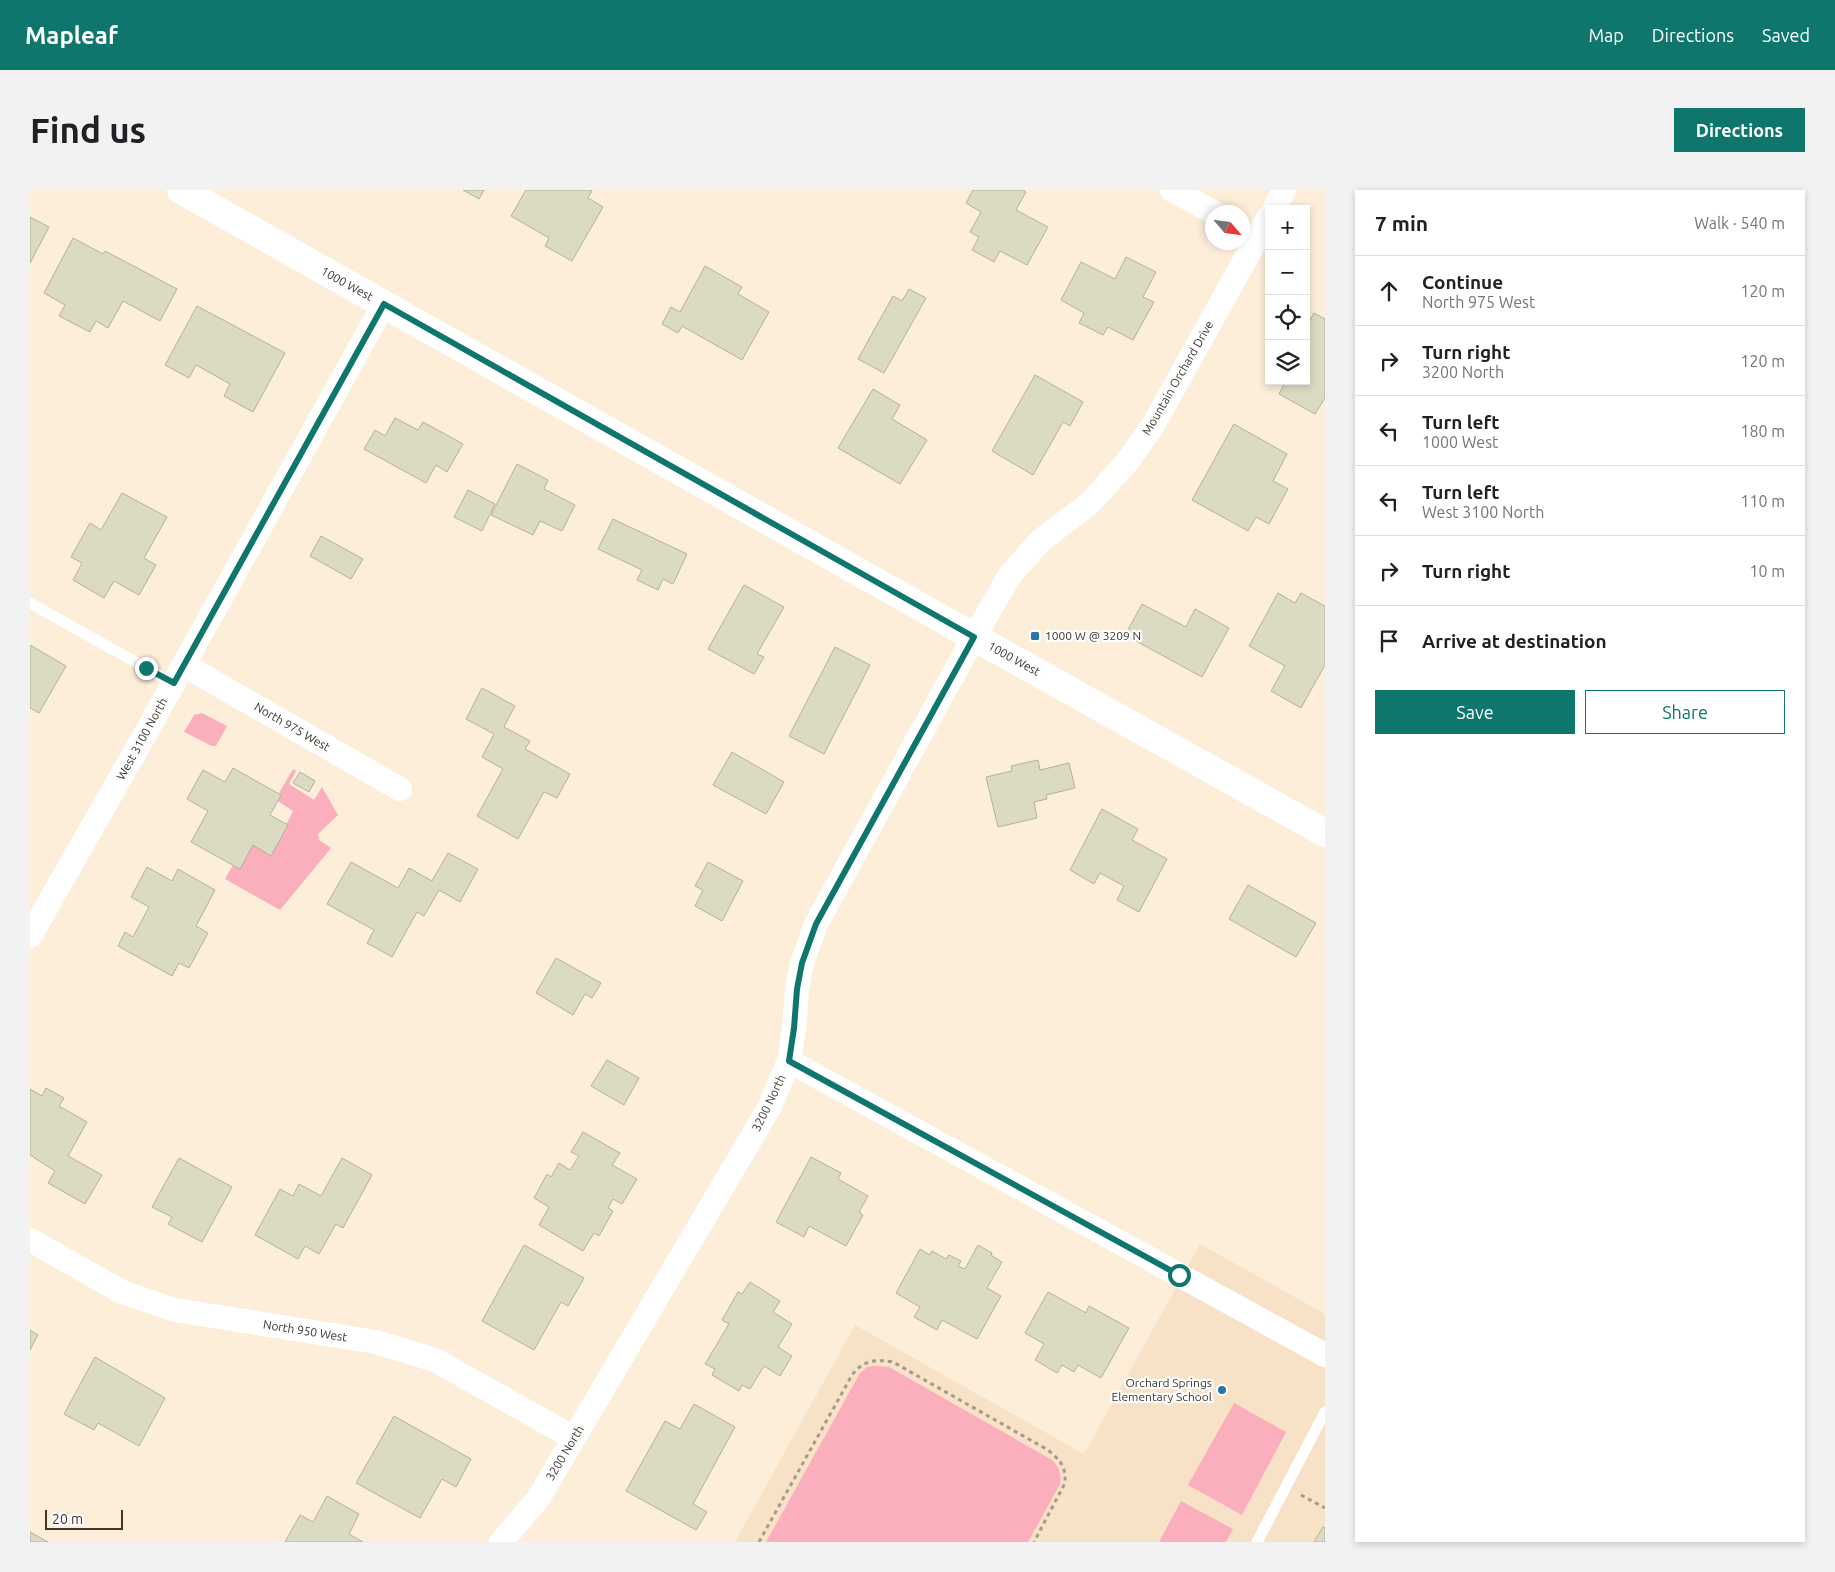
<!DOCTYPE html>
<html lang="en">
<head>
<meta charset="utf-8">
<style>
  :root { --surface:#fff; --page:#f2f2f2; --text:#202124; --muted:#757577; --line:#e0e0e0; --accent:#0f766e }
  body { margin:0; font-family:Ubuntu,sans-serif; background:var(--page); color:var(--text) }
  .controls { position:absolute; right:15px; top:15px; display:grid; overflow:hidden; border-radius:0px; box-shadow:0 2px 8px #0003 }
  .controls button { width:45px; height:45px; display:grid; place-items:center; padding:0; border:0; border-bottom:1px solid var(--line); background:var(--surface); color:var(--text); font:25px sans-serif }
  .compass { position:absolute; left:1175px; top:15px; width:45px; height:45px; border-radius:50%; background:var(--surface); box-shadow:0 2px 8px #0003; rotate:118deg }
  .scale { position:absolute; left:15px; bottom:12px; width:78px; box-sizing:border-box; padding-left:5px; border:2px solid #3c362f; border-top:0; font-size:14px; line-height:18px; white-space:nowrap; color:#3c362f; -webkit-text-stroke:4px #fdfdfd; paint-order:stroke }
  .stop { position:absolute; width:15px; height:15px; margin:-11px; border:4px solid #0f766e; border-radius:50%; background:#fff }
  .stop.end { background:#0f766e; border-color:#fff; box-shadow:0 1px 5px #0008 }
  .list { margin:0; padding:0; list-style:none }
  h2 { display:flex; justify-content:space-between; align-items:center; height:65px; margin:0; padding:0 20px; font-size:21px }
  h2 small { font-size:16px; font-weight:400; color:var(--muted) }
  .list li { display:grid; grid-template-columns:32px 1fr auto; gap:15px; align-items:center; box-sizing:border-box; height:70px; padding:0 20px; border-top:1px solid var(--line) }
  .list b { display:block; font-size:19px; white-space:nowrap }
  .list p { margin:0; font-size:16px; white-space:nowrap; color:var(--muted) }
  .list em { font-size:16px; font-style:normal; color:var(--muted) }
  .actions { display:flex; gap:10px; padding:15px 20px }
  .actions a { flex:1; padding:11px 0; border:1px solid var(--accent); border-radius:0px; text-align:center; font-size:18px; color:var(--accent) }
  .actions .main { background:var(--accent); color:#fff }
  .icon { flex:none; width:28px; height:28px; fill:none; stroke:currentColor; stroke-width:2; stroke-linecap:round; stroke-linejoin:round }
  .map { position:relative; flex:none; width:1295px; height:1352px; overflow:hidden; border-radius:0px }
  header { display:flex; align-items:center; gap:30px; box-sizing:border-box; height:70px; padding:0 25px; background:var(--accent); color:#fff }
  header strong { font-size:24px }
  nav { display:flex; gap:28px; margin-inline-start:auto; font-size:18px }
  .intro { display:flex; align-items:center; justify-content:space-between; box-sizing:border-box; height:120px; padding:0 30px }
  h1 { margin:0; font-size:35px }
  .button { padding:12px 22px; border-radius:0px; background:var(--accent); color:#fff; font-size:18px; font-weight:700 }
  main { display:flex; gap:30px; padding:0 30px }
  aside { flex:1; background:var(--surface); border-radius:0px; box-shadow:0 2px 8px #0003 }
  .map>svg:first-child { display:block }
  .built { fill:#f7e2c8 }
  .green { fill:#fbaebb }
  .building { fill:#dbdbc4; stroke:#b2b29b }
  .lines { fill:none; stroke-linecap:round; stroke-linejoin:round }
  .path { stroke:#a59a8c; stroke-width:3; stroke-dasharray:4 4; stroke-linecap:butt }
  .lane { stroke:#fff; stroke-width:11 }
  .street { stroke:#fff; stroke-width:24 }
  .secondary { stroke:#fff; stroke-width:28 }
  .route { stroke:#0f766e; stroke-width:6 }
  .poi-dot { fill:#2575a7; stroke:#fdfdfd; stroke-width:2 }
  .labels { text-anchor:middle; stroke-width:4.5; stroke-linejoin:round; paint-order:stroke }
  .street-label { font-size:12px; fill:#3c362f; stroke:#fdfdfd }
  .poi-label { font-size:12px; fill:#3c362f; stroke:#fdfdfd; text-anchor:start }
</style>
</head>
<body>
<header>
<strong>Mapleaf</strong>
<nav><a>Map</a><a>Directions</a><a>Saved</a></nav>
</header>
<div class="intro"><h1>Find us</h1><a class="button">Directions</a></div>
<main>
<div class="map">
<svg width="1295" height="1352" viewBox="0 0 1295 1352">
  <rect width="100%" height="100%" fill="#fdeeda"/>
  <!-- built -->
  <path class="built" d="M1170,1054L1295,1124V1352H705L825,1135L1054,1264Z"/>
  <!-- green -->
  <path class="green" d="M172,523L197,536L186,556H182L154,542L164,525Z
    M263,579L266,581L259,594L284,610L292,597L308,625L288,644L289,650L301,658L250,720L195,689L203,675L209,678L223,655L241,665L263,621L248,611L251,605L249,603Z
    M844,1176L859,1177L1022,1270C1029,1278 1032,1284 1030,1294L998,1352H736L830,1183L837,1177Z
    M1204,1213L1256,1242L1212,1325L1158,1295Z
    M1151,1311L1203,1339L1196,1352H1129Z"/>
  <!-- building -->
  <path class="building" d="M433,0H454L449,9Z
    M496,0H560L562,1L558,8L573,17L542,71L515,56L519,48L481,26Z
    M943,0H993L996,2L986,20L1018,37L997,75L970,61L964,72L942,60L949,47L940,42L951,22L936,13Z
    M0,27L19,37L0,73Z
    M43,48L73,64L75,61L147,99L130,131L93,111L78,138L66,131L60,142L29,126L35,115L14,103Z
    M1096,67L1126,82L1113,107L1124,112L1103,150L1078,137L1073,145L1049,133L1054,123L1031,110L1051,72L1085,89Z
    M675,76L712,97L708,104L739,122L712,170L652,136L648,143L632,134L641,117L650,122Z
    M879,99L896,108L854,183L828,169L863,106L872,111Z
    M167,116L255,163L223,222L194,206L200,194L166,175L159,188L135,175Z
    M1284,123L1295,129V208L1285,224L1249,204L1256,191H1276V137Z
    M1005,185L1053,212L1040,236L1033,232L1003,285L962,261Z
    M843,199L870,215L862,229L897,250L870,294L808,258Z
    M365,228L388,240L393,232L433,254L417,282L406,275L396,293L334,259L345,240L355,246Z
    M1204,234L1257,264L1243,291L1258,299L1239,334L1226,327L1218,341L1162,310Z
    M487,274L518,290L514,299L545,315L532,341L510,331L503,345L461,325Z
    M438,300L465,314L452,341L424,327Z
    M92,303L137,327L114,368L126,375L109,405L84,391L74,408L43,390L52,373L41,367L60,333L71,340Z
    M583,329L657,364L643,394L633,389L628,400L607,390L612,380L568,359Z
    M291,346L333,369L321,389L280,366Z
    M714,395L754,417L727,464L734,467L724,484L678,459Z
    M1248,403L1265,413L1271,403L1295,416V475L1271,518L1241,501L1255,476L1219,456Z
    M1112,414L1156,437L1165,419L1199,438L1172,487L1095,445Z
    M0,455L36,476L9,523L0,518Z
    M805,457L840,475L794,564L759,546Z
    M452,498L485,516L474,537L500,551L495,559L540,584L527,608L514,602L488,649L447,626L473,579L452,567L464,544L436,529Z
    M702,562L754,592L736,624L683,595Z
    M1008,570L1010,580L1039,573L1045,598L1016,605L1017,609L1004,612L1007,628L968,637L956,587L982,581L981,576Z
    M203,578L251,605L240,625L258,635L241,666L223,655L210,679L161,652L178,621L157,609L173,580L195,592Z
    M270,582L285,591L279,602L263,593Z
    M1072,619L1108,639L1102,650L1137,669L1109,722L1087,710L1094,696L1070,683L1064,694L1040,680Z
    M418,663L448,679L430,712L409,700L394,726L387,722L362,767L337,753L344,740L297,714L321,672L368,698L379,678L402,691Z
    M678,672L713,691L692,731L665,716L673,700L665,696Z
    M117,677L142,691L148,679L185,700L166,736L178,743L159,778L149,773L142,786L88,756L95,742L103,747L119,717L101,707Z
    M1218,695L1286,733L1266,767L1199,729Z
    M526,768L571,793L562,808L555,804L543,825L506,803Z
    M577,870L609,888L594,915L561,896Z
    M16,898L34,908L29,916L57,932L38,966L72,985L55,1014L18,993L25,981L0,965V899L12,906Z
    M553,942L590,963L582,975L607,989L592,1014L583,1009L578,1018L583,1021L569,1046L564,1043L553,1061L509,1035L519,1017L504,1008L517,984L521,987L529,973L540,980L549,966L541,962Z
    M781,967L811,983L808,989L838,1006L829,1022L833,1025L816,1056L779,1036L774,1047L746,1032Z
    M149,968L202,997L172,1052L138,1034L142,1027L122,1017Z
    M312,968L342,985L313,1038L306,1034L289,1064L275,1056L268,1069L225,1045L250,999L263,1006L269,994L291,1006Z
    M494,1055L554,1088L538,1116L531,1112L504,1160L452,1131Z
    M948,1055L962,1063L961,1065L972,1072L957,1098L971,1106L947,1149L912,1130L907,1140L884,1127L890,1117L866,1103L890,1059L900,1065L902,1061L916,1069L919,1065L931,1071L928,1076L935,1079Z
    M720,1092L750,1111L743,1122L762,1134L748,1157L762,1166L750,1186L734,1176L720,1199L712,1195L709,1201L682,1185L685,1179L675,1174L699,1134L692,1130L708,1102L712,1104Z
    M1018,1102L1056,1123L1059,1116L1099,1138L1071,1188L1048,1175L1044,1182L1032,1175L1027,1183L1005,1170L1014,1154L995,1143Z
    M0,1140L8,1145L0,1160Z
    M65,1167L135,1208L109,1256L68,1233L64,1240L34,1224Z
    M664,1214L705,1237L663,1314L677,1322L666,1340L596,1301L635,1231L650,1239Z
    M364,1226L441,1269L426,1297L412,1289L390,1328L326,1293Z
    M297,1306L329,1324L319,1344L333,1352H255L270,1325L283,1332Z
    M1293,1337L1295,1338V1352H1284Z
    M0,1342L18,1352H0Z"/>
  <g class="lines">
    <!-- path -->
    <path class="path" d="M1271,1305L1295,1318
      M729,1352L822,1185C833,1170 846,1169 863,1172L1018,1260C1030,1270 1036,1276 1035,1293L1004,1352"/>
    <!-- lane -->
    <path class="lane" d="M0,413L143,493
      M1227,1352L1295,1222"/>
    <!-- street -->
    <path class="street" d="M1142,0L1183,22
      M1244,19L1254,0
      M154,475L370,599
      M0,746L117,541L354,114
      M759,871L1295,1165
      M0,1050L92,1102L145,1120L346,1152L405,1170L544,1248
      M471,1352L508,1309L739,918L759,871L764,838L767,799L772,773L786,734L944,447L980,385L1010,351L1059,314L1097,272L1122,237L1239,27"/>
    <!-- secondary -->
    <path class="secondary" d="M151,0L944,447L1295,643"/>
  </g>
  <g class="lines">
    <!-- route -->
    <path class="route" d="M116,478L144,493L354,114L944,447L786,734L772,773L767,799L764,838L759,871L1149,1085"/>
  </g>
  <!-- markers -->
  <g class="poi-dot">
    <rect x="1000" y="441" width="10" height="10" rx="2.5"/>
    <circle cx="1192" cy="1200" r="5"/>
  </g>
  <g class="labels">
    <!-- street labels -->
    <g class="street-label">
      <text transform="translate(317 94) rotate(29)" y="4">1000 West</text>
      <text transform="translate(1148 188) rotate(-60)" y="4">Mountain Orchard Drive</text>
      <text transform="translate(984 469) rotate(29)" y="4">1000 West</text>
      <text transform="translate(262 537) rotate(30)" y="4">North 975 West</text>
      <text transform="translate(112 549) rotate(-61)" y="4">West 3100 North</text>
      <text transform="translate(739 913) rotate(-64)" y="4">3200 North</text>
      <text transform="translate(275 1141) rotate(9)" y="4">North 950 West</text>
      <text transform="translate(535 1263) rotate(-59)" y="4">3200 North</text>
    </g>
    <!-- poi labels -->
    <g class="poi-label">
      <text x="1015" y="450">1000 W @ 3209 N</text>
      <text x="1182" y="1197" text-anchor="end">Orchard Springs<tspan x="1182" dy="14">Elementary School</tspan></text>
    </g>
  </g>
</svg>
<div class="controls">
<button>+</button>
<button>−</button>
<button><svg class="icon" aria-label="locate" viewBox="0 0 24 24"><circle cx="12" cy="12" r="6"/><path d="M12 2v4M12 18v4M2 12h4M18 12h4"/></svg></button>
<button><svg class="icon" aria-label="layers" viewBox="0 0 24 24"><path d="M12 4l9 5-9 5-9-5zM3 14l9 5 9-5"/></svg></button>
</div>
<svg class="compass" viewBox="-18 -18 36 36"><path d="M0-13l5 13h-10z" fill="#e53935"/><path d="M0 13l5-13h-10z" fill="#757577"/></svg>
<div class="scale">20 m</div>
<div class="stop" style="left:1149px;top:1085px"></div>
<div class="stop end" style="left:116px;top:478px"></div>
</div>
<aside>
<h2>7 min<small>Walk · 540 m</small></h2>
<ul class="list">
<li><svg class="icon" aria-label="ahead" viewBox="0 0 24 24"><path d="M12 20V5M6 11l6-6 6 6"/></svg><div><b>Continue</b><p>North 975 West</p></div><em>120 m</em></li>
<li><svg class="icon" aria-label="right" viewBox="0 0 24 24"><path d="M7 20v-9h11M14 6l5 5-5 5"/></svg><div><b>Turn right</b><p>3200 North</p></div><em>120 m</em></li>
<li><svg class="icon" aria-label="left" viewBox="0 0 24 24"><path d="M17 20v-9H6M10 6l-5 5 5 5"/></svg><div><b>Turn left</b><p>1000 West</p></div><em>180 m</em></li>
<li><svg class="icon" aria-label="left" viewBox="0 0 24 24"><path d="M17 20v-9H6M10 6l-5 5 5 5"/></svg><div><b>Turn left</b><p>West 3100 North</p></div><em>110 m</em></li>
<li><svg class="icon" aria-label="right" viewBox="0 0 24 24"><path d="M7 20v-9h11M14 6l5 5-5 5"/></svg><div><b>Turn right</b></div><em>10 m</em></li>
<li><svg class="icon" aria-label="arrive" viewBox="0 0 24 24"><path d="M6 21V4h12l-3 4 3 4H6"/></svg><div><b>Arrive at destination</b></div></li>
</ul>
<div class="actions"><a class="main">Save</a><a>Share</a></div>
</aside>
</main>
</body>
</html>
